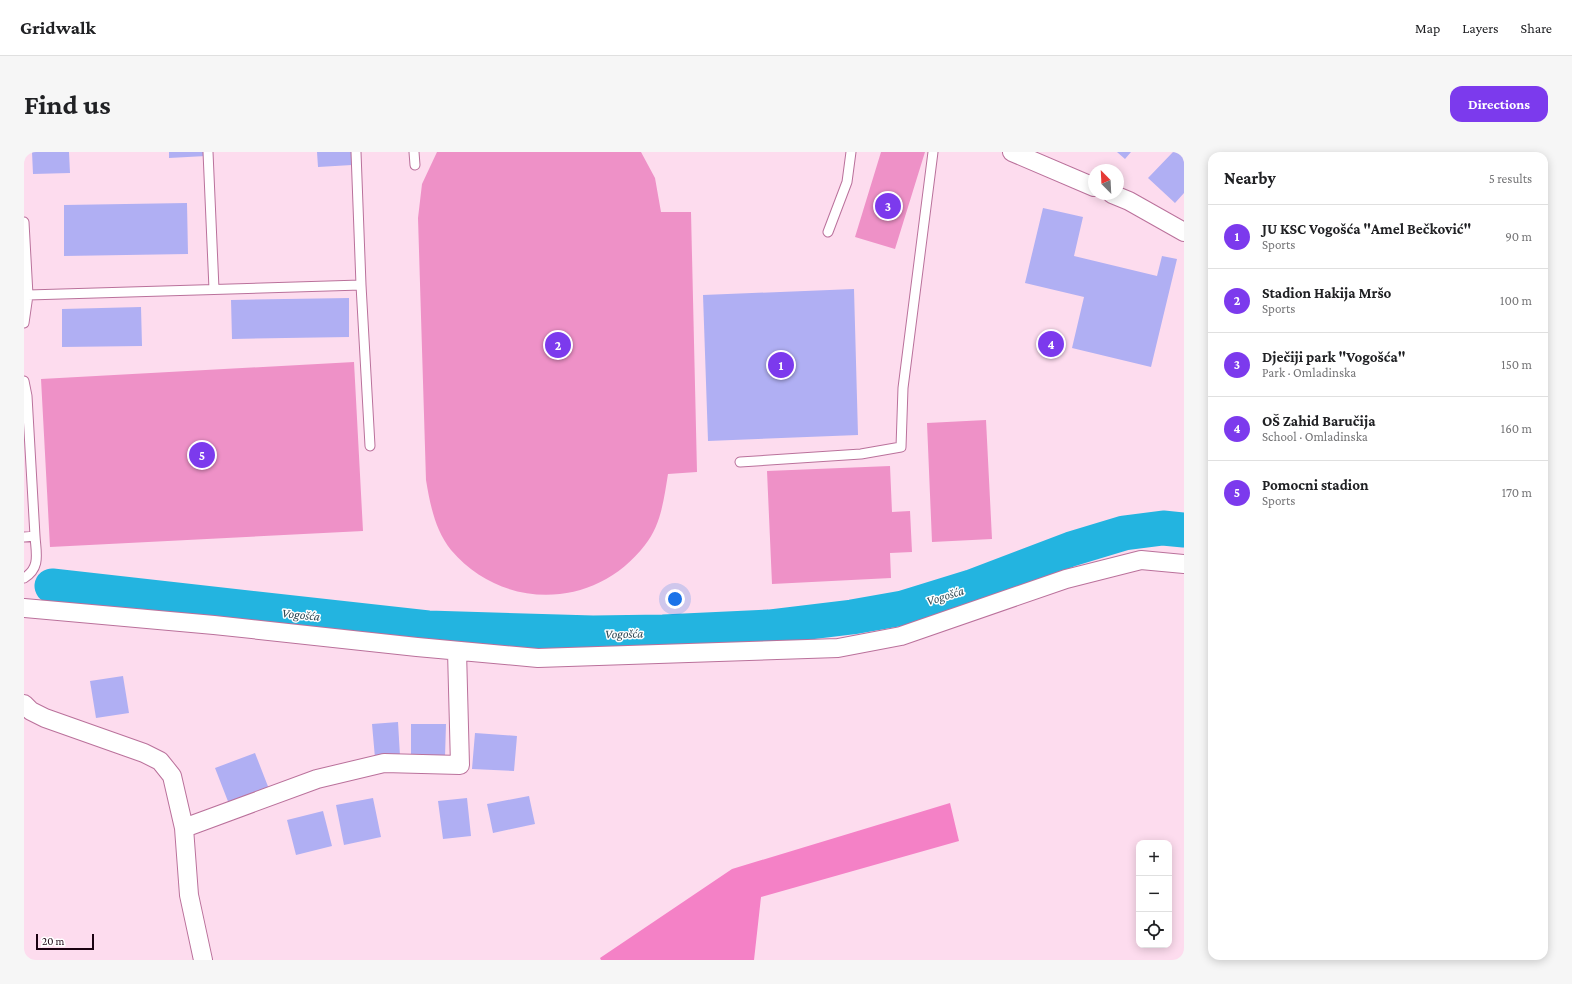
<!DOCTYPE html>
<html lang="en">
<head>
<meta charset="utf-8">
<style>
  :root { --surface:#fff; --page:#f6f6f6; --text:#202124; --muted:#757577; --line:#e0e0e0; --accent:#7c3aed }
  body { margin:0; font-family:"Crimson Pro",serif; background:var(--page); color:var(--text) }
  .controls { position:absolute; right:12px; bottom:12px; display:grid; overflow:hidden; border-radius:8px; box-shadow:0 2px 10px #0003 }
  .controls button { width:36px; height:36px; display:grid; place-items:center; padding:0; border:0; border-bottom:1px solid var(--line); background:var(--surface); color:var(--text); font:20px sans-serif }
  .compass { position:absolute; left:1064px; top:12px; width:36px; height:36px; border-radius:50%; background:var(--surface); box-shadow:0 2px 10px #0003; rotate:336deg }
  .scale { position:absolute; left:12px; bottom:10px; width:58px; box-sizing:border-box; padding-left:4px; border:2px solid #1a0211; border-top:0; font-size:11px; line-height:14px; white-space:nowrap; color:#1a0211; -webkit-text-stroke:3px #fff; paint-order:stroke }
  .you { position:absolute; left:651px; top:447px; width:14px; height:14px; margin:-10px; border:3px solid #fff; border-radius:50%; background:#1a73e8; box-shadow:0 0 0 6px #1a73e833 }
  .badge { display:grid; place-items:center; width:26px; height:26px; border-radius:50%; background:var(--accent); color:#fff; font-size:13px; font-weight:700 }
  .pin { position:absolute; translate:-50% -50%; border:2px solid #fff; box-shadow:0 1px 4px #0006 }
  .list { margin:0; padding:0; list-style:none }
  h2 { display:flex; justify-content:space-between; align-items:center; height:52px; margin:0; padding:0 16px; font-size:17px }
  h2 small { font-size:13px; font-weight:400; color:var(--muted) }
  .list li { display:grid; grid-template-columns:26px 1fr auto; gap:12px; align-items:center; box-sizing:border-box; height:64px; padding:0 16px; border-top:1px solid var(--line) }
  .list b { display:block; font-size:15px; white-space:nowrap }
  .list p { margin:0; font-size:13px; white-space:nowrap; color:var(--muted) }
  .list em { font-size:13px; font-style:normal; color:var(--muted) }
  .icon { flex:none; width:22px; height:22px; fill:none; stroke:currentColor; stroke-width:2; stroke-linecap:round; stroke-linejoin:round }
  .map { position:relative; flex:none; width:1160px; height:808px; overflow:hidden; border-radius:12px }
  header { display:flex; align-items:center; gap:24px; box-sizing:border-box; height:56px; padding:0 20px; background:var(--surface); border-bottom:1px solid var(--line) }
  header strong { font-size:19px }
  nav { display:flex; gap:22px; margin-inline-start:auto; font-size:14px }
  .intro { display:flex; align-items:center; justify-content:space-between; box-sizing:border-box; height:96px; padding:0 24px }
  h1 { margin:0; font-size:28px }
  .button { padding:10px 18px; border-radius:12px; background:var(--accent); color:#fff; font-size:14px; font-weight:700 }
  main { display:flex; gap:24px; padding:0 24px }
  aside { flex:1; background:var(--surface); border-radius:12px; box-shadow:0 2px 10px #0003 }
  .map>svg:first-child { display:block }
  .green { fill:#ee91c7 }
  .forest { fill:#f481c6 }
  .lines { fill:none; stroke-linecap:round; stroke-linejoin:round }
  .river { stroke:#23b4e0; stroke-width:35 }
  .building { fill:#b0aff3 }
  .lane-casing { stroke:#ba719b; stroke-width:11 }
  .street-casing { stroke:#ba719b; stroke-width:20 }
  .lane { stroke:#fff; stroke-width:9 }
  .street { stroke:#fff; stroke-width:18 }
  .labels { text-anchor:middle; stroke-width:3; stroke-linejoin:round; paint-order:stroke }
  .water-label { font-size:13px; font-style:italic; fill:#2e4954; stroke:#fff }
</style>
</head>
<body>
<header>
<strong>Gridwalk</strong>
<nav><a>Map</a><a>Layers</a><a>Share</a></nav>
</header>
<div class="intro"><h1>Find us</h1><a class="button">Directions</a></div>
<main>
<div class="map">
<svg width="1160" height="808" viewBox="0 0 1160 808">
  <rect width="100%" height="100%" fill="#fddcee"/>
  <!-- green -->
  <path class="green" d="M413,0H617L631,26L637,60H667L673,320L644,322C640,347 637,373 621,393C572,457 480,460 427,398C411,378 406,352 402,328L394,66L398,32Z
    M857,0H901L871,97L831,85Z
    M330,210L339,379L26,395L17,227Z
    M962,268L968,387L908,390L903,271Z
    M866,314L868,360L886,359L888,400L866,401L867,426L748,432L743,319Z"/>
  <!-- forest -->
  <path class="forest" d="M926,651L935,689L737,745L730,808H577L576,806L708,717Z"/>
  <g class="lines">
    <!-- river -->
    <path class="river" d="M28,434L404,476L569,481L639,480L745,475L828,465L879,456L947,435L1047,397L1100,381L1139,376L1160,378"/>
  </g>
  <!-- building -->
  <path class="building" d="M8,0H45L46,21L9,22Z
    M145,0H182V4L145,6Z
    M293,0H327L328,13L294,15Z
    M1093,0H1107L1101,7Z
    M1149,0H1160V41L1151,51L1124,26Z
    M163,51L164,102L40,104V53Z
    M1019,56L1059,65L1050,104L1133,124L1138,104L1153,107L1127,215L1048,196L1060,145L1001,131Z
    M830,137L834,283L684,289L679,143Z
    M325,146V185L208,187L207,148Z
    M117,155L118,194L38,195V157Z
    M99,524L105,561L72,566L66,529Z
    M374,570L376,604L351,606L348,572Z
    M387,572H422L421,605H387Z
    M451,581L493,584L490,619L448,617Z
    M231,601L245,637L205,652L191,616Z
    M505,644L511,672L469,681L463,652Z
    M349,646L357,685L320,693L312,653Z
    M443,646L447,684L419,687L414,649Z
    M299,659L308,694L272,703L263,668Z"/>
  <g class="lines">
    <defs>
      <path id="lane" d="M184,0L190,137
        M390,0L391,13
        M0,70L4,143L0,171
        M804,80L823,30L827,0
        M337,133L346,294
        M4,143L337,133L332,0
        M0,229L3,244L11,384L0,385
        M716,310L837,302L877,295L879,236L909,0
        M0,426C17,416 12,401 11,384"/>
      <path id="street" d="M988,0L1070,35
        M1088,42L1105,49L1160,80
        M0,456L190,473L393,495L514,506L814,496L877,484L1042,427L1117,408L1160,412
        M0,552L7,559L21,566L120,601L136,609L148,624L160,676L165,743L179,808
        M160,676L293,627L360,611L436,613L433,499"/>
    </defs>
    <!-- lane casing -->
    <use href="#lane" class="lane-casing"/>
    <!-- street casing -->
    <use href="#street" class="street-casing"/>
    <!-- lane -->
    <use href="#lane" class="lane"/>
    <!-- street -->
    <use href="#street" class="street"/>
  </g>
  <g class="labels">
    <!-- water labels -->
    <g class="water-label">
      <text transform="translate(921 443) rotate(-17)" y="5">Vogošća</text>
      <text transform="translate(277 462) rotate(6)" y="5">Vogošća</text>
      <text transform="translate(600 481) rotate(-1)" y="5">Vogošća</text>
    </g>
  </g>
</svg>
<div class="controls">
<button>+</button>
<button>−</button>
<button><svg class="icon" aria-label="locate" viewBox="0 0 24 24"><circle cx="12" cy="12" r="6"/><path d="M12 2v4M12 18v4M2 12h4M18 12h4"/></svg></button>
</div>
<svg class="compass" viewBox="-18 -18 36 36"><path d="M0-13l5 13h-10z" fill="#e53935"/><path d="M0 13l5-13h-10z" fill="#757577"/></svg>
<div class="scale">20 m</div>
<div class="you"></div>
<div class="pin badge" style="left:757px;top:213px">1</div>
<div class="pin badge" style="left:534px;top:193px">2</div>
<div class="pin badge" style="left:864px;top:54px">3</div>
<div class="pin badge" style="left:1027px;top:192px">4</div>
<div class="pin badge" style="left:178px;top:303px">5</div>
</div>
<aside>
<h2>Nearby<small>5 results</small></h2>
<ul class="list">
<li><span class="badge">1</span><div><b>JU KSC Vogošća &quot;Amel Bečković&quot;</b><p>Sports</p></div><em>90 m</em></li>
<li><span class="badge">2</span><div><b>Stadion Hakija Mršo</b><p>Sports</p></div><em>100 m</em></li>
<li><span class="badge">3</span><div><b>Dječiji park &quot;Vogošća&quot;</b><p>Park · Omladinska</p></div><em>150 m</em></li>
<li><span class="badge">4</span><div><b>OŠ Zahid Baručija</b><p>School · Omladinska</p></div><em>160 m</em></li>
<li><span class="badge">5</span><div><b>Pomocni stadion</b><p>Sports</p></div><em>170 m</em></li>
</ul>
</aside>
</main>
</body>
</html>
